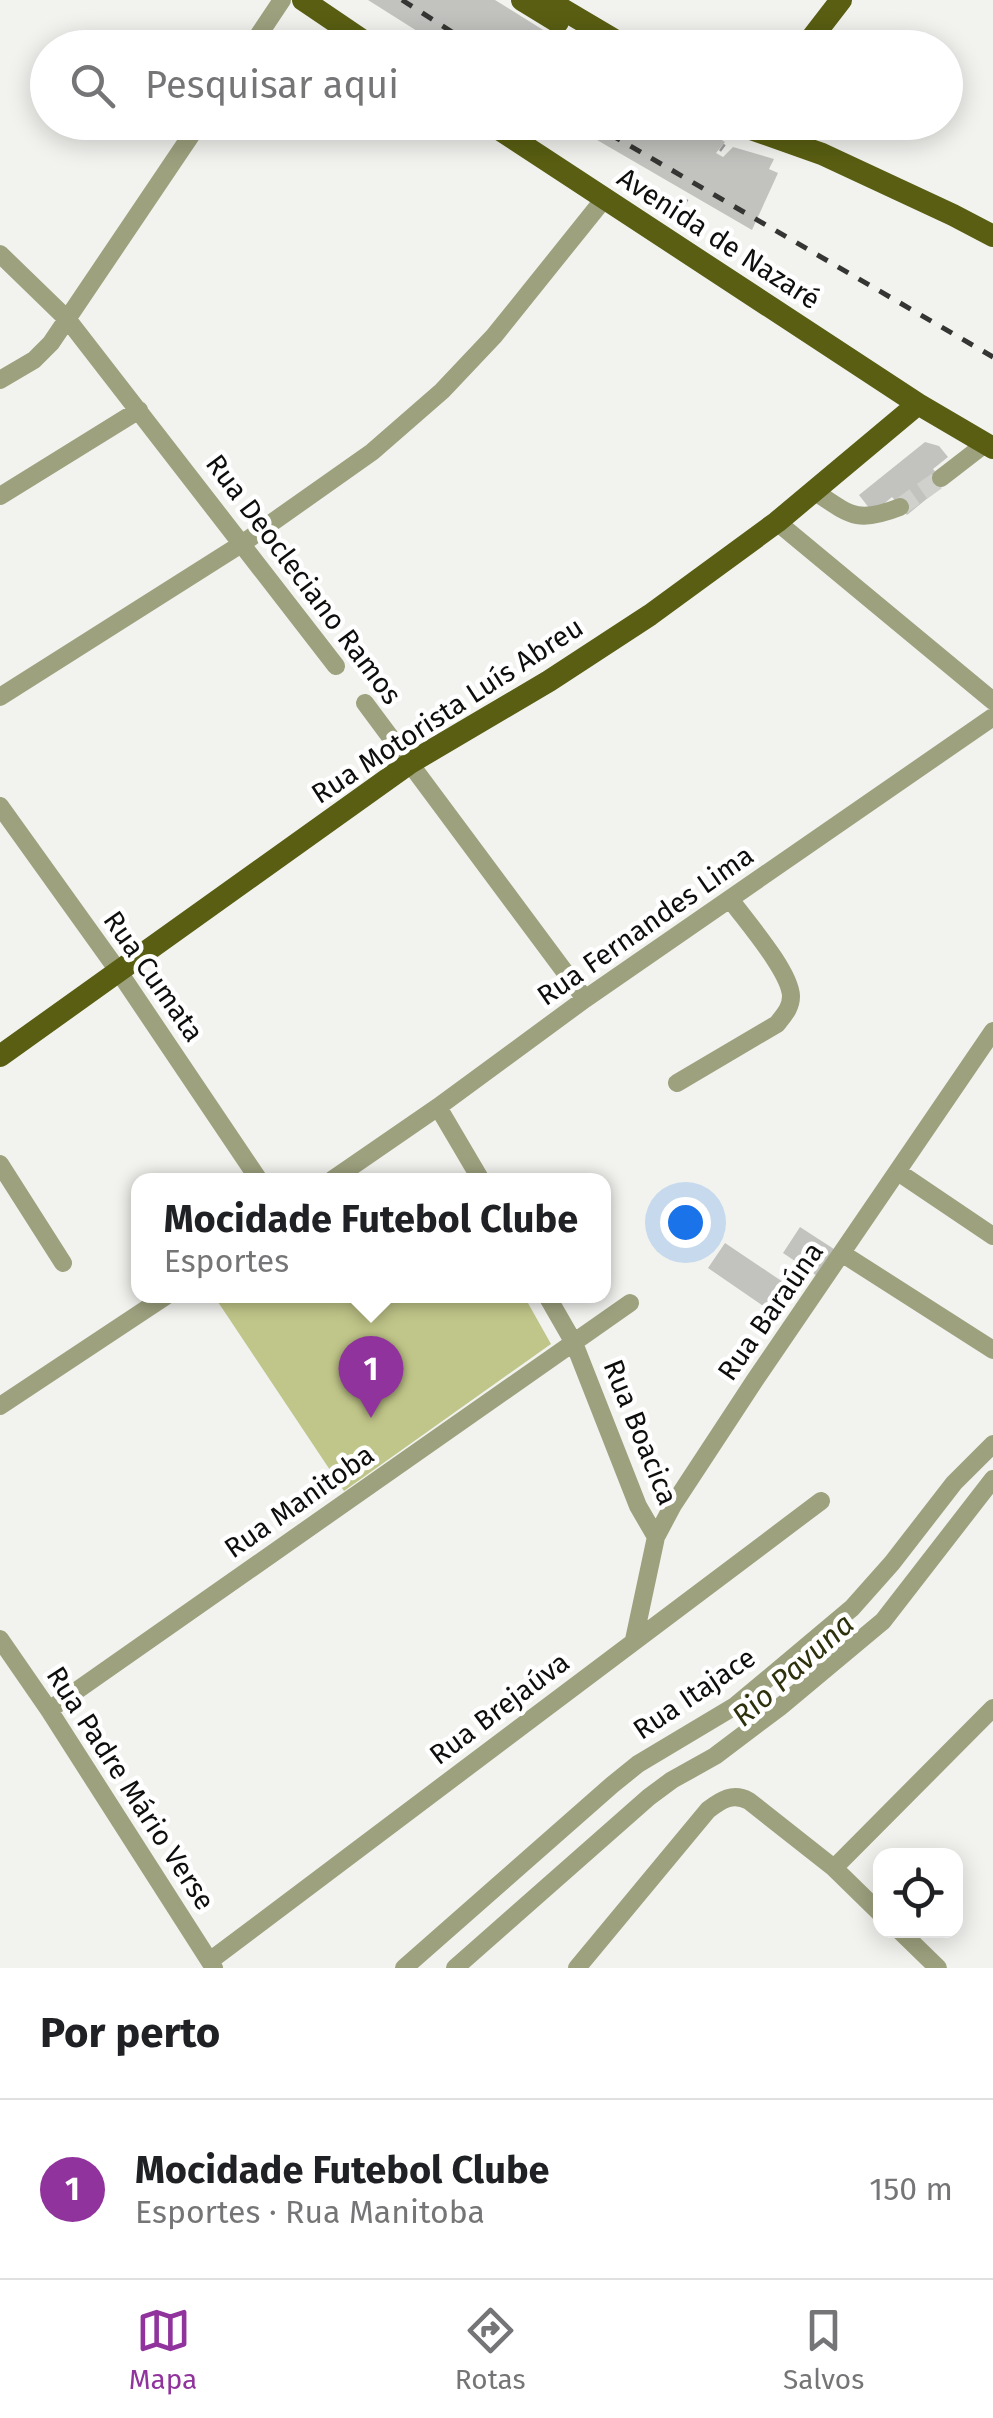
<!DOCTYPE html>
<html lang="pt">
<head>
<meta charset="utf-8">
<style>
  :root { --surface:#fff; --page:#f2f2f2; --text:#202124; --muted:#757577; --line:#e0e0e0; --accent:#90339c }
  body { margin:0; font-family:"Fira Sans",sans-serif; background:var(--page); color:var(--text) }
  .controls { position:absolute; right:30px; bottom:30px; display:grid; overflow:hidden; border-radius:20px; box-shadow:0 5px 25px #0003 }
  .controls button { width:90px; height:90px; display:grid; place-items:center; padding:0; border:0; border-bottom:2px solid var(--line); background:var(--surface); color:var(--text); font:50px sans-serif }
  .you { position:absolute; left:685px; top:1222px; width:35px; height:35px; margin:-25px; border:8px solid #fff; border-radius:50%; background:#1a73e8; box-shadow:0 0 0 15px #1a73e833 }
  .badge { display:grid; place-items:center; width:65px; height:65px; border-radius:50%; background:var(--accent); color:#fff; font-size:32px; font-weight:700 }
  .pin { position:absolute; translate:-50% -82px; filter:drop-shadow(0 2px 5px #0008) }
  .pin::after { content:''; position:absolute; top:52px; width:35px; height:30px; background:inherit; clip-path:polygon(0 0,100% 0,50% 100%) }
  .popup { position:absolute; left:131px; top:1173px; width:480px; height:130px; box-sizing:border-box; display:grid; place-content:center; border-radius:20px; background:var(--surface); filter:drop-shadow(0 2px 8px #0005); font-size:32px; white-space:nowrap; color:var(--muted) }
  .popup b { font-size:38px; color:var(--text) }
  .popup::after { content:''; position:absolute; left:50%; top:100%; margin-left:-20px; border:20px solid transparent; border-top-color:var(--surface) }
  .list { margin:0; padding:0; list-style:none }
  h2 { display:flex; justify-content:space-between; align-items:center; height:130px; margin:0; padding:0 40px; font-size:42px }
  h2 small { font-size:32px; font-weight:400; color:var(--muted) }
  .list li { display:grid; grid-template-columns:65px 1fr auto; gap:30px; align-items:center; box-sizing:border-box; height:180px; padding:0 40px; border-top:2px solid var(--line) }
  .list b { display:block; font-size:38px; white-space:nowrap }
  .list p { margin:0; font-size:32px; white-space:nowrap; color:var(--muted) }
  .list em { font-size:32px; font-style:normal; color:var(--muted) }
  .icon { flex:none; width:55px; height:55px; fill:none; stroke:currentColor; stroke-width:2; stroke-linecap:round; stroke-linejoin:round }
  .map { position:relative; flex:none; width:993px; height:1968px; overflow:hidden }
  .search { position:absolute; background:var(--surface); box-shadow:0 5px 25px #0003; left:30px; right:30px; top:30px; height:110px; display:flex; align-items:center; gap:25px; box-sizing:border-box; padding:0 35px; border-radius:55px; color:var(--muted); font-size:38px }
  .sheet { height:310px; background:var(--surface) }
  nav { display:flex; justify-content:space-around; align-items:center; box-sizing:border-box; height:140px; border-top:2px solid var(--line); background:var(--surface); font-size:28px; color:var(--muted) }
  nav a { display:grid; justify-items:center; gap:5px }
  nav .on { color:var(--accent) }
  .map>svg:first-child { display:block }
  .green { fill:#c0c689 }
  .building { fill:#c2c3bf }
  .lines { fill:none; stroke-linecap:round; stroke-linejoin:round }
  .minor-tunnel { stroke:#d0d1cd; stroke-width:18; stroke-dasharray:18 9; stroke-linecap:butt }
  .path { stroke:#9d9e9b; stroke-width:2.5; stroke-dasharray:8 8; stroke-linecap:butt }
  .minor { stroke:#9da17e; stroke-width:18 }
  .major { stroke:#595e12; stroke-width:22 }
  .rail { stroke:#353634; stroke-width:5; stroke-dasharray:12 12; stroke-linecap:butt }
  .labels { text-anchor:middle; stroke-width:9; stroke-linejoin:round; paint-order:stroke }
  .street-label { font-size:28px; fill:#0e0f0d; stroke:#fff }
  .water-label { font-size:30px; font-style:italic; fill:#2e310b; stroke:#fff }
</style>
</head>
<body>
<div class="map">
<svg width="993" height="1968" viewBox="0 0 993 1968">
  <rect width="100%" height="100%" fill="#f2f3ef"/>
  <!-- green -->
  <path class="green" d="M214,1296H349L354,1302L363,1296H524L551,1344L344,1491Z"/>
  <!-- building -->
  <path class="building" d="M368,0H495L572,48H444Z
    M566,122H693L725,142L716,153L723,157L733,147L774,159L769,169L778,173L752,230Z
    M925,442L939,446L948,457L933,469L945,484L907,515L892,497L873,513L859,495Z
    M800,1227L837,1251L820,1278L783,1253Z
    M725,1243L786,1284L769,1310L708,1268Z"/>
  <g class="lines">
    <!-- minor-tunnel -->
    <path class="minor-tunnel" d="M900,507L941,478"/>
    <!-- path -->
    <path class="path" d="M720,151L728,140
      M675,220L690,195"/>
    <!-- minor -->
    <path class="minor" d="M250,48L282,0
      M0,254L68,320L336,666
      M0,380L34,360L51,343L200,122
      M941,478L985,444
      M814,491C850,515 857,524 900,507
      M0,496L139,410
      M777,522L993,701
      M0,697L243,543L372,452L442,391L494,336L604,199
      M365,703L585,999
      M0,806L119,972L259,1180
      M677,1083L777,1024C784,1015 791,1008 791,996C790,971 745,920 730,899
      M438,1107L481,1180
      M0,1164L63,1263
      M898,1172L993,1236
      M332,1180L438,1107L585,999L993,717
      M843,1254L993,1350
      M547,1296L574,1343L638,1506L656,1537
      M0,1406L166,1296
      M0,1639L49,1710L214,1968
      M634,1640L656,1537L673,1505L755,1380L993,1031
      M49,1710L630,1303
      M834,1868L993,1708
      M899,1930L938,1968
      M211,1960L821,1501
      M404,1968L612,1785L638,1764L735,1706L852,1608L892,1563L954,1483L993,1444
      M455,1968L649,1797L672,1780L715,1756L780,1707L883,1621L993,1479
      M577,1968L708,1810C721,1800 733,1792 749,1801L834,1868L880,1913"/>
    <!-- major -->
    <path class="major" d="M303,0L374,48
      M522,0L558,22
      M547,0L628,48
      M804,48L841,0
      M488,122L918,404L993,448
      M731,122L822,154L953,215L993,236
      M0,1056L410,763L549,681L650,615L777,522L918,404"/>
    <!-- rail -->
    <path class="rail" d="M402,0L477,48
      M589,122L993,357"/>
  </g>
  <g class="labels">
    <!-- street labels -->
    <g class="street-label">
      <text transform="translate(719 238) rotate(33)" y="10">Avenida de Nazaré</text>
      <text transform="translate(304 579) rotate(53)" y="10">Rua Deocleciano Ramos</text>
      <text transform="translate(447 710) rotate(-33)" y="10">Rua Motorista Luís Abreu</text>
      <text transform="translate(645 925) rotate(-35)" y="10">Rua Fernandes Lima</text>
      <text transform="translate(154 976) rotate(55)" y="10">Rua Cumata</text>
      <text transform="translate(770 1311) rotate(-55)" y="10">Rua Baraúna</text>
      <text transform="translate(641 1432) rotate(68)" y="10">Rua Boacica</text>
      <text transform="translate(299 1501) rotate(-35)" y="10">Rua Manitoba</text>
      <text transform="translate(694 1693) rotate(-34)" y="10">Rua Itajace</text>
      <text transform="translate(499 1708) rotate(-37)" y="10">Rua Brejaúva</text>
      <text transform="translate(131 1788) rotate(57)" y="10">Rua Padre Mário Verse</text>
    </g>
    <!-- water labels -->
    <g class="water-label">
      <text transform="translate(793 1670) rotate(-42)" y="10">Rio Pavuna</text>
    </g>
  </g>
</svg>
<div class="controls">
<button><svg class="icon" aria-label="locate" viewBox="0 0 24 24"><circle cx="12" cy="12" r="6"/><path d="M12 2v4M12 18v4M2 12h4M18 12h4"/></svg></button>
</div>
<div class="you"></div>
<div class="pin badge" style="left:371px;top:1418px">1</div>
<div class="popup"><b>Mocidade Futebol Clube</b>Esportes</div>
<div class="search"><svg class="icon" aria-label="search" viewBox="0 0 24 24"><circle cx="10" cy="10" r="6"/><path d="M15 15l6 6"/></svg>Pesquisar aqui</div>
</div>
<section class="sheet">
<h2>Por perto<small></small></h2>
<ul class="list">
<li><span class="badge">1</span><div><b>Mocidade Futebol Clube</b><p>Esportes · Rua Manitoba</p></div><em>150 m</em></li>
</ul>
</section>
<nav>
<a class="on"><svg class="icon" aria-label="map" viewBox="0 0 24 24"><path d="M3 6l6-2 6 2 6-2v14l-6 2-6-2-6 2zM9 4v14M15 6v14"/></svg>Mapa</a>
<a><svg class="icon" aria-label="directions" viewBox="0 0 24 24"><path d="M12 3l9 9-9 9-9-9zM9 14v-3h6M13 9l2 2-2 2"/></svg>Rotas</a>
<a><svg class="icon" aria-label="saved" viewBox="0 0 24 24"><path d="M7 4h10v16l-5-4-5 4z"/></svg>Salvos</a>
</nav>
</body>
</html>
